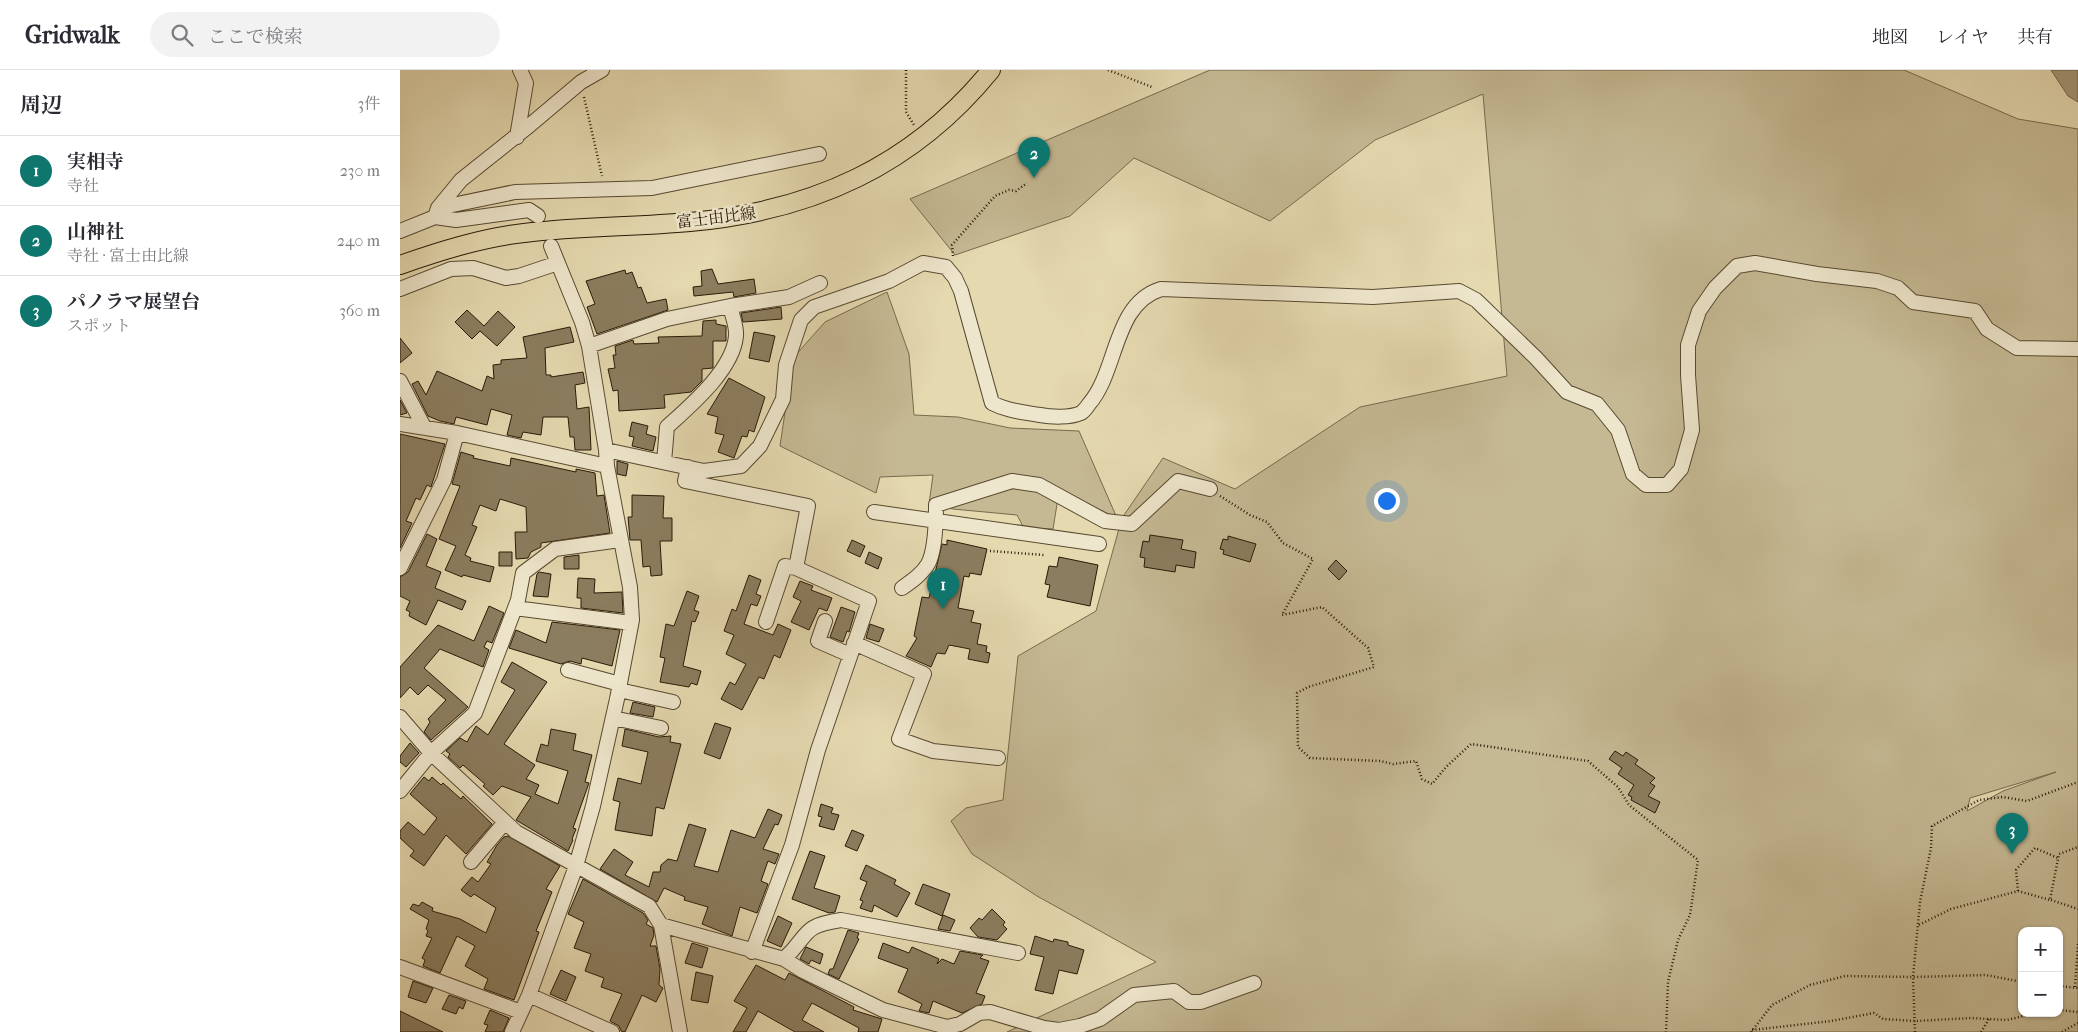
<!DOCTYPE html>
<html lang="ja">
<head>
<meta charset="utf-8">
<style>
  :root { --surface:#fff; --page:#f2f2f3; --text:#2b2b33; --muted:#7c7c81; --line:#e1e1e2; --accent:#0f766e }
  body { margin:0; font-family:"IM FELL French Canon","Noto Serif JP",serif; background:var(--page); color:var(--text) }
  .controls { position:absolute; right:15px; bottom:15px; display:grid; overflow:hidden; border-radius:10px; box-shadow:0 1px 4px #0004 }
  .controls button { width:45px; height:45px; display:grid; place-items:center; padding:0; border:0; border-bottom:1px solid var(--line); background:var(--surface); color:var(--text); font:25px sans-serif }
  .you { position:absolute; left:986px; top:430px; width:18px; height:18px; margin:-12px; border:4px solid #fff; border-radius:50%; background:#1a73e8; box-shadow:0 0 0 8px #1a73e833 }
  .badge { display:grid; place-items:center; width:32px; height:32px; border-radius:50%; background:var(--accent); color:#fff; font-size:16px; font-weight:700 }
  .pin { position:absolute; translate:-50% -41px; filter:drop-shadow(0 1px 2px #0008) }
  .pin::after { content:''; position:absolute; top:26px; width:18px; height:15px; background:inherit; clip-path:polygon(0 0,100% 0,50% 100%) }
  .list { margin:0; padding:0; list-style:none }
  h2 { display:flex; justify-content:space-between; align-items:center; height:65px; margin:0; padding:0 20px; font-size:21px }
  h2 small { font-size:16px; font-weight:400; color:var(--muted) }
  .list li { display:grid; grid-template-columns:32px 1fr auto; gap:15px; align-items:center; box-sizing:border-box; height:70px; padding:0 20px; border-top:1px solid var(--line) }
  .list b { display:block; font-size:19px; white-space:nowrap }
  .list p { margin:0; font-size:16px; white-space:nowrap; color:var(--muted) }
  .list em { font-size:16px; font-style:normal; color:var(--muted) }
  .icon { flex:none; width:28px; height:28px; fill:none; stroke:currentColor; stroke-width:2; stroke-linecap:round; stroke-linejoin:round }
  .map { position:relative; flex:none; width:1678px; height:962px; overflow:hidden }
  header { display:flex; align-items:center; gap:30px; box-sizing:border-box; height:70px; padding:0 25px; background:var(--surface); border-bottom:1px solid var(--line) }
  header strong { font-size:24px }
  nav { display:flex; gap:28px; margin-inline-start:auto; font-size:18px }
  .search { width:350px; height:45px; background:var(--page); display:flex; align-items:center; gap:12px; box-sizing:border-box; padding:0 18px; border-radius:28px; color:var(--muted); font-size:19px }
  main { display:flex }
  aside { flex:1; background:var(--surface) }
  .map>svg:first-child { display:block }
  .green { fill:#c5b993; stroke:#776a4d; fill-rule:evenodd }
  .water { fill:#a59877; stroke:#73664a }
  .building { fill:#8b7d5f; stroke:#291a07 }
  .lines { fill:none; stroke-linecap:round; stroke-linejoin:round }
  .minor-casing { stroke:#584a31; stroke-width:16 }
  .major-casing { stroke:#291a07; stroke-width:20 }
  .path { stroke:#291a07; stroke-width:2.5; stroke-dasharray:1 2.5; stroke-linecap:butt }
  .minor { stroke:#eee6cc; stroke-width:14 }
  .major { stroke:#e5d9b0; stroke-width:18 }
  .labels { text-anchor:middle; stroke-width:5; stroke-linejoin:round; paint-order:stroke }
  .street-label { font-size:16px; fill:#291a07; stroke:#eee6cc }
</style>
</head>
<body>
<header>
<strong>Gridwalk</strong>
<div class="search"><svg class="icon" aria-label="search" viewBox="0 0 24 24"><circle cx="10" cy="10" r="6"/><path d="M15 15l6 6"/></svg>ここで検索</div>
<nav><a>地図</a><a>レイヤ</a><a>共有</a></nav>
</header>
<main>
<aside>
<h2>周辺<small>3件</small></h2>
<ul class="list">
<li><span class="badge">1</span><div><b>実相寺</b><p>寺社</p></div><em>230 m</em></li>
<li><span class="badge">2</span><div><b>山神社</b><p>寺社 · 富士由比線</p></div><em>240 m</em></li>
<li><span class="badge">3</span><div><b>パノラマ展望台</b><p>スポット</p></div><em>360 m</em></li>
</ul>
</aside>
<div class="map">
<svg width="1678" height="962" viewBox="0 0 1678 962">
  <rect width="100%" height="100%" fill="#e5d9b0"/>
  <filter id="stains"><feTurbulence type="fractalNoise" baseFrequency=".004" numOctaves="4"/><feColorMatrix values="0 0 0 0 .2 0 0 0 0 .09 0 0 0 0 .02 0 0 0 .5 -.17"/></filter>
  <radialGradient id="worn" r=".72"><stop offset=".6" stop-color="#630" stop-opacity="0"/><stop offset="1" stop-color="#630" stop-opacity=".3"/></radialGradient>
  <!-- green -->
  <path class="green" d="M810,0H1504L1618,49L1678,59V962H607L756,892L637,826L572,784L551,751L566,738L603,730L618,586L696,541L722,448L763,388L835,419L960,337L1107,306L1083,24L975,70L870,151L734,88L670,146L555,185L510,129ZM1656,702L1603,721L1567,741L1570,728ZM1622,861H1659V943H1622Z
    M487,222L509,284L514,345L558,347L610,358L679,361L717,448L672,426L658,428L653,459L624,458L617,445L553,439L529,434L533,405L480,407L476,423L380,376L393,288L425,252Z"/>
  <!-- water -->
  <path class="water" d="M1651,0H1678V32L1668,26Z"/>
  <!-- building -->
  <path class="building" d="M312,199L318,214L354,209L356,223L334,227L333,222L294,226L293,217L302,216L301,201Z
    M225,200L226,204L232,202L238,218L241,217L247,233L266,229L268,240L197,264L187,237L195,234L186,211Z
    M381,237L382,249L343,252L341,243Z
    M67,240L84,256L98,241L115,257L97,276L80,261L72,269L55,252Z
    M316,250V254L326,256V271H313V298L302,299V311L291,322L264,325L265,338L219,341L218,320L213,321L208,299L215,298L213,285H216L215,276L233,270L234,274L259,273L258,267L302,266L303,251Z
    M170,257L174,272L145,278L146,305H151V307L183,302L185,313L175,315L177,339L189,337L191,380H175L174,367H170L168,347H143L141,365L123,362L121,368L107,365L112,345L91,339L87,355L56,347L54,354L40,351L28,346L12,314L18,311L26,325L37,301L82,321L87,306L94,309L93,295L101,294V290L127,288L123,267Z
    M354,262L375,266L369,292L349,288Z
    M0,268L12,283L0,293Z
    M329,308L365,327L354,362L349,360L347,367L342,366L334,388L318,382L324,365L315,363L318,347L307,344Z
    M0,330L7,343L0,345Z
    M232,352L248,356L246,364L256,367L253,381L232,376L234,367L229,366Z
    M0,364L45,374L31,417L27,415L20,430L16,428L6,451L12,453L0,478Z
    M61,382L74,386L73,388L110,396L111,388L176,402V399L195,403L197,426L204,425L210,463L141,473V477L131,482L128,488L116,489L115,462H127L126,437L100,429L96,441L80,435L72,455L77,457L65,485L71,488L70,491L94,497L90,512L63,505L62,507L45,500L56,476L39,469L60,416L52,414Z
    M217,391L228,394L226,406L217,404Z
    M232,425L264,426L263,448H272V471H260L262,505L251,506L250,496L243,497L241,470H230L228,447H232Z
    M27,464L37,469L26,496L41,502L35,518L66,531L62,540L38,530L26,555L9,546L10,542L6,540L10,531L0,526V507L8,502Z
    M750,465L783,470L781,479L796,482L794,498L776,495L775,502L744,497L745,488L740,487L743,471L749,472Z
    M828,466L856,474L850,492L823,484L824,480L820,479L823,469L828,470Z
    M452,470L465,476L460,487L447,481Z
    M547,470L587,479L581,505L570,503L569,507L564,506L558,538L574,541L571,552L581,554L577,574L587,576L586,582L590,583L588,593L568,589L570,579L549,575L545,584L537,583L531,597L506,586L517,568L514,566L522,527L529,528L542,474L547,475Z
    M99,482H112V496H99Z
    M469,482L482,488L478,499L465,493Z
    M179,485V499H164V487Z
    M659,487L698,495L690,536L647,527L650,515L645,514L649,496L657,497Z
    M936,490L947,501L939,510L928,499Z
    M139,502L151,504L148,527L133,526L137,504Z
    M349,505L361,510L356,524L361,526L357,536L351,534L344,554L373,565L378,554L391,560L380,588L374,585L364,609L359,607L342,640L321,629L330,612L335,615L346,594L326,584L334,565L324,561L332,539L336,541Z
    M178,508L195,509L194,523L222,522L223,543L181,538V528H177Z
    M400,511L413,516L411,520L432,528L427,541L419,538L409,560L391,552L401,531L393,527Z
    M287,521L299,526L294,540L299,542L295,552L292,551L283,596L301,601L297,615L291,613L289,617L260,612L265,588L260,587L266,554L274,556Z
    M89,536L104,543L92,573L87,571L84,577L89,580L83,597L40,579L24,598L68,637L31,670L24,662L30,652L28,649L46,630L28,615L18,625L10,617L0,628V597L38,555L74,571Z
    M441,537L455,542L449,562L447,561L443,572L430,567Z
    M152,552L220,560L212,596L182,588L181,594L170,591L161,594L109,578L116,560L146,573Z
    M470,554L484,559L479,572L466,568Z
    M112,592L147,612L104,674L135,695L126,709L139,715L135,724L158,734L168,701L136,691L141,674L148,676L151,659L176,664L173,680L192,685L185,712L189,713L173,758L176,759L172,769L173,770L168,781L116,750L131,727L102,716L93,725L83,716L85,714L63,695L60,698L48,687L50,684L46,681L60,668L67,672L76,656L88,665L115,620L101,612Z
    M233,632L255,637L253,647L230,643Z
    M315,653L331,658L320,689L304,683Z
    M225,659L259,667L271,666L270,672L281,674L264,739L256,737L252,766L215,760L220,732L213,730L218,708L241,714L248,682L222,676Z
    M10,673L19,683L6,697L0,692V686Z
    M1215,681L1223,686L1226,682L1238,690L1235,694L1255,708L1250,713L1255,716L1248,726L1260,732L1255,743L1231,730L1232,727L1228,725L1234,715L1218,704L1222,698L1209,689Z
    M24,707L29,711L32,707L41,715L43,713L61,729L63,726L92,754L66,784L46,765L24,796L10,786L14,781L0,768V761L8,752L24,765L37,748L10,724Z
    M421,734L433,738L431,743L439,745L434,760L419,756L422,747L418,746Z
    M368,739L382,745L378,755L375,754L363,779L379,784L375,794L368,791L361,811L368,814L357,843L340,837L332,866L302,854L308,837L284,830L285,827L264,818L257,832L200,799L214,779L233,792L225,805L249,817L253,802H260L261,795L268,789L277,791L289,754L306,759L294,796L318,802L331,760L355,768Z
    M452,760L464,765L457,781L445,776Z
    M108,766L160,796L146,819L152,822L136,861L139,862L114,930L84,919L88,909L65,896L75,876L57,866L40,903L23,896L25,890L22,888L32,868L26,866L28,861L26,859L29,850L10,839L13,834L19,836L22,832L33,838L32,841L60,849L86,863L96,838L74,824L71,827L61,820L72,807L78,812L91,794L87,792L97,775L104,767Z
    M410,781L425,786L414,818L440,826L435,842L429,843L392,829Z
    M466,795L496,810L494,814L510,823L497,847L474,835L472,842L460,838L463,831L460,830L467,812L460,809Z
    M183,809L243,843L248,850L246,854L253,858L254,865L250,876H256L260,899L259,915L263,918L256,932L242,925L225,962L221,961L219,956L210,951L222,924L201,917L204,908L185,901L191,884L174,878L184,852L168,844Z
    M523,814L550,824L542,846L515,834Z
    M592,839L605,852L603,855L607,859L597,870L578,867L570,858L579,848L582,850Z
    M543,845L555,850L550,861L538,859Z
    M378,846L392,853L381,877L367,871Z
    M448,860L459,863L457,868L459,869L439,909L428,904L430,899H433Z
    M635,866L653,872L654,869L668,872V875L684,880L677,904L659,900L653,924L635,920L644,887L630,884Z
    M292,873L308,878L302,898L285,893Z
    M483,873L509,883L512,877L539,889L537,894L542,889L554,894L560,881L583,885L580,888L589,891L576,923L585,926L582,934L562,943L533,931L529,943L519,941L522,934L498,922L508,899L478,888Z
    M406,877L423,884L420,894L411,890L409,894L400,889Z
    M356,895L385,910L389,903L454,937L453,940L482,949L478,962H458L459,958L412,933L402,950L424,962H395L358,941L346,962H333L347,938L334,931Z
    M161,900L176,907L166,931L150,924Z
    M296,902L313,906L308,933L291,930Z
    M13,911L33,918L26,933L8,927Z
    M49,925L66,931L63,939L59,937L56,944L42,939Z
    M90,940L109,948L103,962H85L88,955L84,954Z
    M0,941L43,962H0Z"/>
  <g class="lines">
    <defs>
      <path id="minor" d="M117,67L126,13L120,0
        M38,138L115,122L252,118L419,84
        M35,147L38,138L61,110L130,55L181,12L202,0
        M0,161L35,147L56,150L129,140L138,146
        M0,219L51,199L73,198L106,208L119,206L158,193
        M189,276L267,249L330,236L389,227L420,213
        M0,311L24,357
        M0,354L57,363L207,396
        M206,380L304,401L341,396L360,376L383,329L386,295L401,250L414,237L489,211L523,193L546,197L555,208L561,221L592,333C607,341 623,342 640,345C651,347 670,348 681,343C684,341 687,337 689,334C718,301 713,234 761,219L973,227L1059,221L1076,230L1136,288L1167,322L1197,334L1218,360L1233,404L1246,415H1267L1281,399L1292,360L1288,305V275L1299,241L1315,218L1337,196L1355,193L1417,204L1477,211L1498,218L1513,232L1575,241L1587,259L1617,278L1678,279
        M264,392L267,357C290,336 333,300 336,266C337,257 332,245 330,236
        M288,397L285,411L408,436L396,498L469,531L418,680L392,775L352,882
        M474,442L699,474
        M0,498L44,410L57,363
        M502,518C512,511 522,504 528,494C535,481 536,450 536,435L612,411L639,415L705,451L732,454L778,411L810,419
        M115,538L231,553
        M425,551L418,571L450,585
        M366,552L385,496L396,498
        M454,573L524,604L499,669L533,681L598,688
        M168,600L220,614
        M219,620L273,632
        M0,647L31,683L116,762L249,836L261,855L280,962
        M213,648L261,658
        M0,721L31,683L75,643L118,530L123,503L155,479L220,470
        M71,792L105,752
        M261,855L384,889C410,865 400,856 441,850L618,883
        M384,889L403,901L483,940L547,957L560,954L579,943L590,942L644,958L659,960L680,956L700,949L734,925L774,921L789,932H801L854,913
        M0,897L121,942
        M129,925L212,962
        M112,962L129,925L176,796L193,736L217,629L232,550L230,517L207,396L206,380L189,276L182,252L151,176"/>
      <path id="major" d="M0,195C40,181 81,168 124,163C179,156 235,157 290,152C412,141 513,96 591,0"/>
    </defs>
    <!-- minor casing -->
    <use href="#minor" class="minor-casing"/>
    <!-- major casing -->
    <use href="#major" class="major-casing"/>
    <!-- path -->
    <path class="path" d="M506,0V42L514,55
      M708,0L752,17
      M184,27L202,106
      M553,186L552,175L595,126L609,120L616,121L627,113
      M820,426L850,445L867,452L883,473L913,489L882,545L922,537L968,578L974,597L908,617L897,623L898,677L910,688L980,691L993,694L1016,691L1022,709L1032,714L1046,697L1071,674L1188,691L1218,717L1229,735L1298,790L1290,845L1278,870L1268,912L1266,962
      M590,481L644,485
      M1618,821L1616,800L1635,778L1658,788
      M1651,830L1678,839
      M1519,855L1551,839L1618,821L1650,830L1659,784L1678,777
      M1659,916L1678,918
      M1675,917L1678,874
      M1659,940L1678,942
      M1352,960L1431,951L1474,943L1483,949L1516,951L1571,948L1607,950L1636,943
      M1351,962L1372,935L1410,915L1445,906L1515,907L1586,905L1622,912
      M1515,962L1513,907L1520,832L1531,778L1532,756L1579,730L1603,727L1627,731L1678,712
      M1581,962L1589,949
      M1662,962L1678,953"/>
    <!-- minor -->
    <use href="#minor" class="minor"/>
    <!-- major -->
    <use href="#major" class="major"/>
  </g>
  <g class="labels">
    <!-- street labels -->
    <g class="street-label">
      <text transform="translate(316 147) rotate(-7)" y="6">富士由比線</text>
    </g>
  </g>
  <rect width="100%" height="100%" filter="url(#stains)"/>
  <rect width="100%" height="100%" fill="url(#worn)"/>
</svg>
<div class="controls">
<button>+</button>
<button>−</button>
</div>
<div class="you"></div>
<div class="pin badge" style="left:543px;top:539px">1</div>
<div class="pin badge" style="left:634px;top:108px">2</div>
<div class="pin badge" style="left:1612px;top:784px">3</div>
</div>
</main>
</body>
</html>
